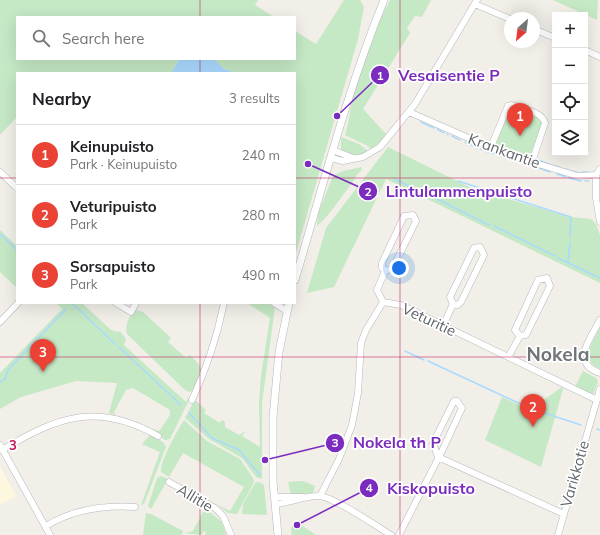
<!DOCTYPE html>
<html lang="en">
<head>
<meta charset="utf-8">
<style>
  :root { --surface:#fff; --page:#f6f6f6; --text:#202124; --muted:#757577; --line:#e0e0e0; --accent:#ea4335 }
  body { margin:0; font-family:Mulish,sans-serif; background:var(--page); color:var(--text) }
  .controls { position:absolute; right:12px; top:12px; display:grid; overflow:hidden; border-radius:0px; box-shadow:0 4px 16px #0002 }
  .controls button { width:36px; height:36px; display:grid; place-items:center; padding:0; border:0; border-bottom:1px solid var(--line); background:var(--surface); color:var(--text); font:20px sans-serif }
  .compass { position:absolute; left:504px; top:12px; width:36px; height:36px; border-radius:50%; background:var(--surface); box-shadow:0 4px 16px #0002; rotate:208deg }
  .you { position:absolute; left:399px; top:268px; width:14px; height:14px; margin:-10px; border:3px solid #fff; border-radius:50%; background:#1a73e8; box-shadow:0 0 0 6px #1a73e833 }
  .badge { display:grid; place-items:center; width:26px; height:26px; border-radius:50%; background:var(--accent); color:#fff; font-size:13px; font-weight:700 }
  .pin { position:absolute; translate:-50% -33px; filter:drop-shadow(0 1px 2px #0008) }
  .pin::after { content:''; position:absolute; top:21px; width:14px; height:12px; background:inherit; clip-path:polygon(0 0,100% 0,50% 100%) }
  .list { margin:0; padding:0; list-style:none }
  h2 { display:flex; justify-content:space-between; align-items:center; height:52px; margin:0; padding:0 16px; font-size:17px }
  h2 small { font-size:13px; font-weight:400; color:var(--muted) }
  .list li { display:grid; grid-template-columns:26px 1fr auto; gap:12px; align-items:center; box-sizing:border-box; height:60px; padding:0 16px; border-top:1px solid var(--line) }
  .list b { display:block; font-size:15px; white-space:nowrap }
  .list p { margin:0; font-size:13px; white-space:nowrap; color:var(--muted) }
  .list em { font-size:13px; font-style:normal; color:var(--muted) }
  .icon { flex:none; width:22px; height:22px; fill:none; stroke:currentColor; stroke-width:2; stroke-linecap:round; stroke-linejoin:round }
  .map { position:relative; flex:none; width:600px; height:535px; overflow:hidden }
  .search { position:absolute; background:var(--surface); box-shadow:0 4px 16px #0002; left:16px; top:16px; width:280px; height:44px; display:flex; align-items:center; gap:10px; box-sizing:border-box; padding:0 14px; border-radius:0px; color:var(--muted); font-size:15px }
  .panel { position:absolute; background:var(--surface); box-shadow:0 4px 16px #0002; left:16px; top:72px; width:280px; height:232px; border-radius:0px }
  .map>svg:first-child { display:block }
  .commercial { fill:#fef7e0 }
  .green { fill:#c5e8c5 }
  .water { fill:#aadaff }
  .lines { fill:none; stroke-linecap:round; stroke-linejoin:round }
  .stream { stroke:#aadaff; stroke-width:1.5 }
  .minor-casing { stroke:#b5b8bc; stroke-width:7 }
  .tertiary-casing { stroke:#b5b8bc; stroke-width:8 }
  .minor { stroke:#fff; stroke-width:6 }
  .tertiary { stroke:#fff; stroke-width:7 }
  .grid { fill:none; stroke:#c2185b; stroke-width:1; stroke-opacity:0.55 }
  .labels { text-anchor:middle; stroke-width:3.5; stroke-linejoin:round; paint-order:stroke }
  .street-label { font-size:15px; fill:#5f6368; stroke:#fff }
  .district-label { font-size:19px; font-weight:bold; fill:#70757a; stroke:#fff }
  .grid-label { font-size:13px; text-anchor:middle; font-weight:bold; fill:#c2185b; stroke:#fff; stroke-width:3.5; stroke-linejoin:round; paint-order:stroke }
  .leader { fill:none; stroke:#7b2cbf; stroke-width:1.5 }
  .callout-dot { fill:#7b2cbf; stroke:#fff; stroke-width:1.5 }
  .mark-label { font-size:12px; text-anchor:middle; font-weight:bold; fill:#fff }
  .callout-label { font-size:16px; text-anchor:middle; font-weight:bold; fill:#7b2cbf; stroke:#fff; stroke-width:3.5; stroke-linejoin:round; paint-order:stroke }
</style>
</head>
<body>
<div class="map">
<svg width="600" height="535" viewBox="0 0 600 535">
  <rect width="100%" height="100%" fill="#f1efe8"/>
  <!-- commercial -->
  <path class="commercial" d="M0,466L16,496L0,505Z"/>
  <!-- green -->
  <path class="green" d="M0,0H258L255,5L274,17H17V59H182L179,60L171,73H17V117L0,135Z
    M344,0H360L364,7L358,39L295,256V73H236L224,69L214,59H295V31L316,44Z
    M390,0H431L422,17L415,16L407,28L410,33L363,109L387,135L371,150L368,146L345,135C350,119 350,107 354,91C363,60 375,29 390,0Z
    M553,0H598L597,20Z
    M515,109L538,117L542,123L529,159L495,149L494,146L508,111Z
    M341,137L359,144L369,152C359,155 350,158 341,150Z
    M388,147L473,189L571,217L591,219L596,224L600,235V283L386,179L334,287L307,293L326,228Z
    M362,167L361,171C356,174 356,178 352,183C341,197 331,214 317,226L318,214L333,176L343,171Z
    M0,230L17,246V288L0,272Z
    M56,303H82L111,330L118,332L120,331L126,339L124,345L186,402L189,397L190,398L170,439L165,440L152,430L153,429L158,431L160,430L170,415V410L133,388L126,390L114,412L115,415L109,413L117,383L76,381L21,397L0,409V373L62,309Z
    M247,303H268L275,307L262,403V479L256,477L242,458L209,439L185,418L194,401H196L206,410L204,413L220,423L222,420L225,422V427L239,435L246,431L242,436L260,447L259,403L261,376L270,318Z
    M136,310L143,312L171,338L168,342L186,358L190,355C206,370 202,371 194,390L190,392L185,390L127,334C124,326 130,314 136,310Z
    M600,327V369C578,360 593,343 600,327Z
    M583,371L596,378L598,382L593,394L575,387Z
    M562,387L563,389L541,467L485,440L502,397L530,410Z
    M184,420L207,441L240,459L253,478L254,482L237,514L228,513L218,505L230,511L244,487L183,453L169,477L161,472C160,461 178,430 184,420Z
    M150,435L163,442L166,447L144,504L141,505L160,452L142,444Z
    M161,476L168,479L151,509L148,506L157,478Z
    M303,481L315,486L313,493L291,495L288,482Z
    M259,482L264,485L267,515L242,514L243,504L255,483Z
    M207,510L222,522L226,535H205L206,532L204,531L201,535L185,533L193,531L203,512Z
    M146,513L151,514L183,531L182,535H143Z
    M295,521L316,535H292L291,529Z"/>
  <!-- water -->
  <path class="water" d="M182,59H214L224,69L236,73H171L179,60Z"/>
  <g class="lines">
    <!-- stream -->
    <path class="stream" d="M421,122L434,128
      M437,129L444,133
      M447,134L448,135
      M452,136L460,140
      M465,142L466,143
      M469,144L478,148
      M496,147L528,157
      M481,149L483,150
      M485,151L494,154
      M498,155L500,156
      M503,157L512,160
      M538,160L549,164
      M522,163L531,166
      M551,165L559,167
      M539,168L550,172
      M566,169L568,170
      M571,171L577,172
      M582,172H588
      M557,174L566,177
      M569,178L581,181
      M394,179L420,191
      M458,181L571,217L570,237
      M585,181H589
      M425,193L489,225
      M494,226L555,256
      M0,234L17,250
      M558,258L600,278
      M568,263L570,242
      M72,303L115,344
      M119,347L181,405
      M405,351L424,360
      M428,361L527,407
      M0,382L5,379L8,370L66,309
      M532,409L581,425
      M189,413L212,438L239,450L260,475
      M597,429L600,430"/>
    <defs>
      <path id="minor" d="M475,4L510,19
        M534,29L555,38
        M585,50L600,57
        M409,112L505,154L578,176L596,175L600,169
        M490,149L508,106L512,105C522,109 542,111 545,123L532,162
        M333,150L353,158
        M331,158L343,161L363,157L380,147L415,104L477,0
        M0,172L17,188
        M596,175V198L600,222
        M383,302L401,305L597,400
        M383,302L377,290L385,271L393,268L416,221L413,215L404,216L382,263V268L385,271
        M116,303L131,312L136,303
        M274,303L287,311
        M600,320C590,339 570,363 600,373
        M0,322L18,303
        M443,326L453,304L450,297L474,248L480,247L484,255L461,302L458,305L453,304
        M508,357L520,336L515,330L538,280L547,278L550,286L526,335L520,336
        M192,400C207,368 217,337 224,303
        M0,445L50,535
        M2,450C58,416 98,402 158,436
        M438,457L564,514
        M169,482L215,508L223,516L231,535
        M320,496L339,459L352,425L358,393L361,343L366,330L383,302
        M275,497H303
        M275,504C290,503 303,496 318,496C331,495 378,527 391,535
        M46,526C72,510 104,505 135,507
        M399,535L442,451L462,408L457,401H454L433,443L438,457
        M558,535L600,389"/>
      <path id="tertiary" d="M295,280C323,186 347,91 384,0
        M278,535L273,481V417L279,352L289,303"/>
    </defs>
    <!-- minor casing -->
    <use href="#minor" class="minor-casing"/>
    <!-- tertiary casing -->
    <use href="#tertiary" class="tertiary-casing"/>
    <!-- minor -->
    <use href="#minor" class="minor"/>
    <!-- tertiary -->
    <use href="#tertiary" class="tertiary"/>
  </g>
  <!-- grid -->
  <path class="grid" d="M200,0V17M400,0V535M200,59V73M0,178H17M295,178H600M200,303V535M0,357H600"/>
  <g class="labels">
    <!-- street labels -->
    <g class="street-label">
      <text transform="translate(504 151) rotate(20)" y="5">Krankantie</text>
      <text transform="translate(429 320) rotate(25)" y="5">Veturitie</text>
      <text transform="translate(575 474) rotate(-74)" y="5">Varikkotie</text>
      <text transform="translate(195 498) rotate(31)" y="5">Allitie</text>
    </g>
    <!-- district labels -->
    <g class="district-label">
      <text x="558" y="361">Nokela</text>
    </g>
  </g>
  <g class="grid-label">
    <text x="13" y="450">3</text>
  </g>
  <!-- callouts -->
  <path class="leader" d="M337 116L380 75M308 164L368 191M265 460L335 443M297 525L369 488"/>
  <g class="callout-dot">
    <circle cx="337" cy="116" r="4"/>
    <circle cx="308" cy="164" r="4"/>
    <circle cx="265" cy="460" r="4"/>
    <circle cx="297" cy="525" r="4"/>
    <circle cx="380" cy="75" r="10"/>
    <circle cx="368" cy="191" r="10"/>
    <circle cx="335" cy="443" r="10"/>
    <circle cx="369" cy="488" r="10"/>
  </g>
  <g class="mark-label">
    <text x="380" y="80">1</text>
    <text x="368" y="196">2</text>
    <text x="335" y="447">3</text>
    <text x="369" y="492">4</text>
  </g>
  <g class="callout-label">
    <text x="449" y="81">Vesaisentie P</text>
    <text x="459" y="197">Lintulammenpuisto</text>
    <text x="397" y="448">Nokela th P</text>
    <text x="431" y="494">Kiskopuisto</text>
  </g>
</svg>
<div class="controls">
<button>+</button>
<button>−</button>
<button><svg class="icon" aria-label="locate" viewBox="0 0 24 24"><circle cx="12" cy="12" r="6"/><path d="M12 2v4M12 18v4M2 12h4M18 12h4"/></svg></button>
<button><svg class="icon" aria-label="layers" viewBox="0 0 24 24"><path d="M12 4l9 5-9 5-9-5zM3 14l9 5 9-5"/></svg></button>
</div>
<svg class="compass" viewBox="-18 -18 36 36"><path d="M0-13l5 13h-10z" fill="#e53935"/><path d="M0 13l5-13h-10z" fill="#757577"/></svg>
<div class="you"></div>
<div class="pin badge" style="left:520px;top:136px">1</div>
<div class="pin badge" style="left:533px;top:427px">2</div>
<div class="pin badge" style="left:43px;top:372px">3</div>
<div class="search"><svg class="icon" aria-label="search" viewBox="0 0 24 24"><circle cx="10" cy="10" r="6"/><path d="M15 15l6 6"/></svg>Search here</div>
<section class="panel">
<h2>Nearby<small>3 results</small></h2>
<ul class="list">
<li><span class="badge">1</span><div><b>Keinupuisto</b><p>Park · Keinupuisto</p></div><em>240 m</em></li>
<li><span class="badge">2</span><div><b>Veturipuisto</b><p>Park</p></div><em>280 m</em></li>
<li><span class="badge">3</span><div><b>Sorsapuisto</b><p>Park</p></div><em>490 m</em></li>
</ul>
</section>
</div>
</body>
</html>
